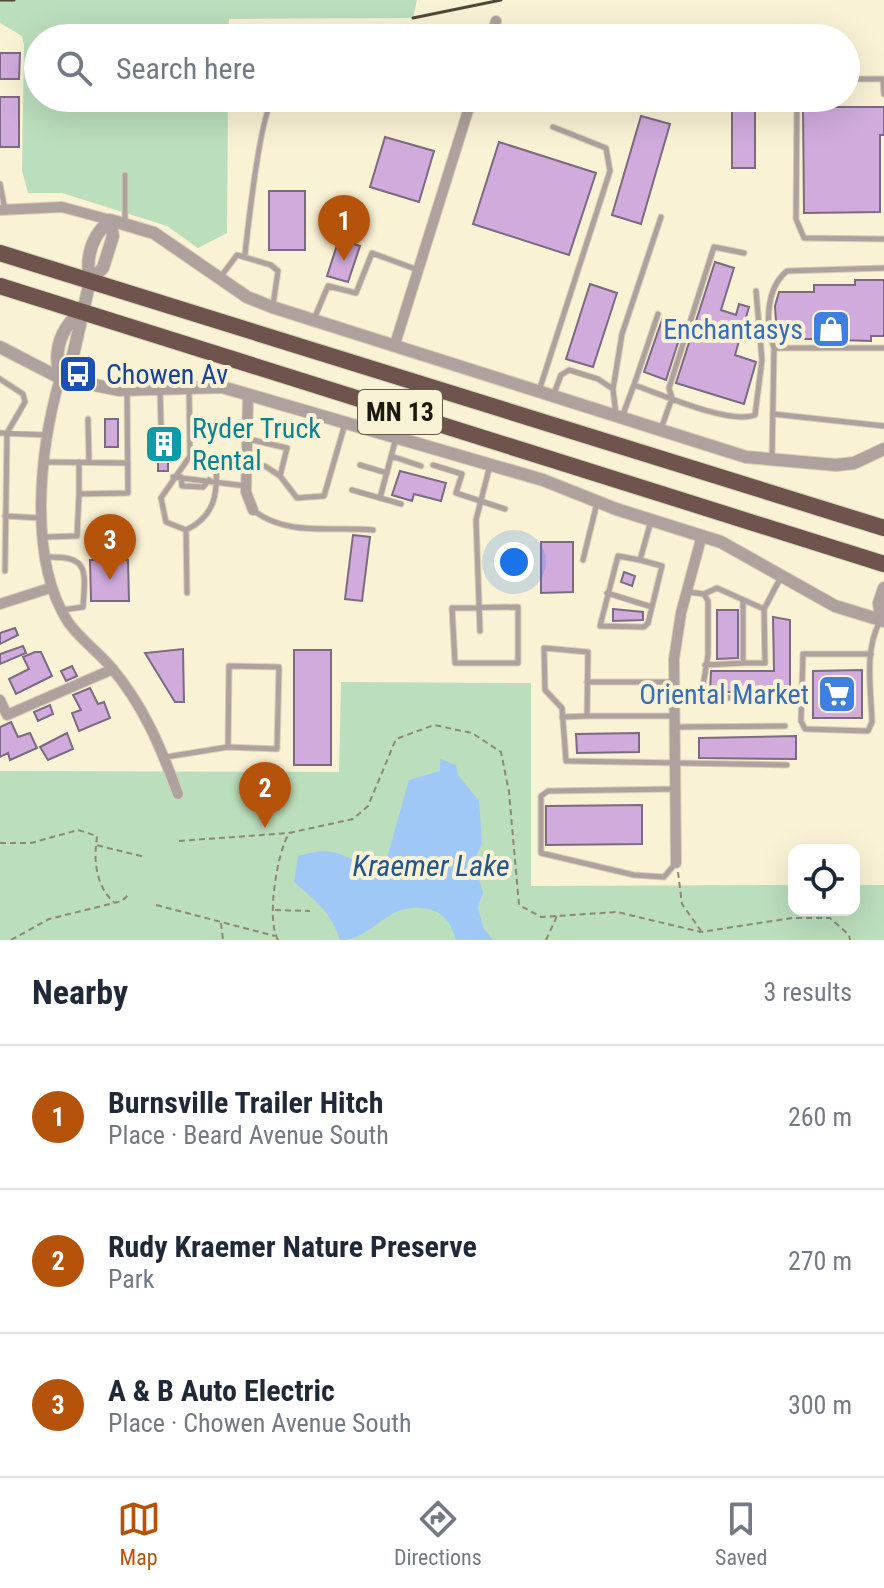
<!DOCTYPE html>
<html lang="en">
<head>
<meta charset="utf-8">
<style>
  :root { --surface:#fff; --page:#f6f6f7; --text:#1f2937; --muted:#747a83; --line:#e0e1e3; --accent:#b45309 }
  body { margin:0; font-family:"Roboto Condensed",sans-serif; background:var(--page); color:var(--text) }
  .controls { position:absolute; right:24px; bottom:24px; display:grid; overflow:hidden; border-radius:16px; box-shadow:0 8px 32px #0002 }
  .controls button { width:72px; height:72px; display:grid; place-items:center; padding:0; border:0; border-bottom:2px solid var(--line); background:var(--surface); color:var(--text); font:40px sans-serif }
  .you { position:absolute; left:514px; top:562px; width:28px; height:28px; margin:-20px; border:6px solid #fff; border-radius:50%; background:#1a73e8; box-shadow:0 0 0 12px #1a73e833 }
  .badge { display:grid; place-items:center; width:52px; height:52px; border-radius:50%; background:var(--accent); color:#fff; font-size:26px; font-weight:700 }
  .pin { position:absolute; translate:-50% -66px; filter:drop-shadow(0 2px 4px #0008) }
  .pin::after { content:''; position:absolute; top:42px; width:28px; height:24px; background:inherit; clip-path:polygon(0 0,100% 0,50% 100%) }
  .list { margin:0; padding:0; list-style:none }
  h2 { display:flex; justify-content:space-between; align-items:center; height:104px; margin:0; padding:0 32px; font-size:34px }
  h2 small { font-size:26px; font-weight:400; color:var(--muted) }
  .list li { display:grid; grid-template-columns:52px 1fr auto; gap:24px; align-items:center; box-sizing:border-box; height:144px; padding:0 32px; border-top:2px solid var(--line) }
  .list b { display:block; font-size:30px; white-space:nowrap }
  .list p { margin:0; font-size:26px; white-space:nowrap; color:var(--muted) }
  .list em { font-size:26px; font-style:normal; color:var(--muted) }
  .icon { flex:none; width:44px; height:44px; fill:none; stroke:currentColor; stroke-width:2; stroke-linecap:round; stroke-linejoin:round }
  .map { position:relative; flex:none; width:884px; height:940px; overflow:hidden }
  .search { position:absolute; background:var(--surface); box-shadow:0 8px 32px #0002; left:24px; right:24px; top:24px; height:88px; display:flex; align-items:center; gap:20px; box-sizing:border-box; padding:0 28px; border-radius:44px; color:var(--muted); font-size:30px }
  .sheet { height:536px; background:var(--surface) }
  nav { display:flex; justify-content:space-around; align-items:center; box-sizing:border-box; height:112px; border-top:2px solid var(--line); background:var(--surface); font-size:22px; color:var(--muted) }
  nav a { display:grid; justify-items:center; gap:4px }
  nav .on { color:var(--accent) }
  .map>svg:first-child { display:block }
  .green { fill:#bbdebc }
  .water { fill:#a0c8f7 }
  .building { fill:#d0abdc; stroke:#7b6a80; stroke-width:2 }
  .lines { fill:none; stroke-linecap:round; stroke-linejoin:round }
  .service-casing { stroke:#d6cfb5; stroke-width:7 }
  .minor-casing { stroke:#d6cfb5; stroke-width:12 }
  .tertiary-casing { stroke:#d6cfb5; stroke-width:14 }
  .trunk-casing { stroke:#d6cfb5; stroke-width:18 }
  .path { stroke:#8d8874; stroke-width:2; stroke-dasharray:6 4; stroke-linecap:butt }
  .service { stroke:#afa19d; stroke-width:5 }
  .minor { stroke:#afa19d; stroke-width:10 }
  .tertiary { stroke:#afa19d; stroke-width:12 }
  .trunk { stroke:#6e544d; stroke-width:16 }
  .rail { stroke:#4d493a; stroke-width:3 }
  .labels { text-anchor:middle; stroke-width:8; stroke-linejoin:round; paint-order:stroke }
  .shield { fill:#faf2d5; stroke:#5f5a4a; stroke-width:2 }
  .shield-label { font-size:26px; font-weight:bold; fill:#1c190e }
  .shop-label { font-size:28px; fill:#366cbe; stroke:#faf2d5; text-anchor:end }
  .transit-label { font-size:28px; fill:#164399; stroke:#faf2d5; text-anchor:start }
  .culture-label { font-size:28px; fill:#0d838f; stroke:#faf2d5; text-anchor:start }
  .water-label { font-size:30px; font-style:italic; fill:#225690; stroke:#faf2d5 }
</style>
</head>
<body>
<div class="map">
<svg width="884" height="940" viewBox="0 0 884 940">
  <rect width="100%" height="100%" fill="#faf2d5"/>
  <!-- green -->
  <path class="green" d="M0,0H417L413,18L229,19L228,38H38V98H228L227,233L198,248L167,226L62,193H28L22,170L24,45L22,36L0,23Z
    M341,682L531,683V886L794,885V910H854V885H884V940H0V771L339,772Z"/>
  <!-- water -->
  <path class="water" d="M440,759L456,765L458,775L479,801L482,843L474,861L483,893L478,907L483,927L493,940H456C452,925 444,912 428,909C385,900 375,940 340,940C331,912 316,901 294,882L298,856C308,853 320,850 331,852C359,856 355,874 387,858L409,780L440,771Z"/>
  <!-- building -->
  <path class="building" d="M0,53H20L19,79H0Z
    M0,97H19V147H0Z
    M732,98H755V168H732Z
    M803,107H884V135H880V212L804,213Z
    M641,116L670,124L641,224L612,215Z
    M385,137L434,151L419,202L370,187Z
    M499,142L596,173L569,255L473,224Z
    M269,191H305V250H269Z
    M339,239L360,246L348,282L327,276Z
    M715,262L734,268L721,310L736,315L739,304L749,307L735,355L756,362L744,404L676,383Z
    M855,280H884V336H871V341L777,338L775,306L779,292H814V285H855Z
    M590,284L617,293L593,367L566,359Z
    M663,317L684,324L666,380L644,372Z
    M105,419H118V447H105Z
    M151,428H177V460H168V471H158V461H151Z
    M400,471L446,483L441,501L414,494L412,501L392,495Z
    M353,535L370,537L362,601L345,599Z
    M541,542H573V592L541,593Z
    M90,560H128L129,601H91Z
    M624,572L635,576L632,586L621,582Z
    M613,609L643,612V620L613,621Z
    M717,610H738V658L717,659Z
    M773,617L790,620V692H710L711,671H774Z
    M15,628L18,635L0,644V633Z
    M23,646L26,653L0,664V654Z
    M183,649L184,702H175L145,653Z
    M294,650H331V765H294Z
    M35,652H41L52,676L16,694L9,679L29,669L23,657Z
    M72,666L77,676L66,681L61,671Z
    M862,670V718H813V671Z
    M90,688L98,704L104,702L110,718L79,731L72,713L81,710L73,695Z
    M50,705L53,714L38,721L34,712Z
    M11,722L18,737L30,733L37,748L10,760L8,753L0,757V727Z
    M67,733L73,749L48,760L40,747Z
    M639,733V752L577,753L576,734Z
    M796,736V759L699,758V738Z
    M642,805V844L546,845V806Z"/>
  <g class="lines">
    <defs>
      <path id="service" d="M846,79H883L884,94
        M797,98L796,219L804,238L884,239
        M0,184L5,210
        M125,223V175
        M245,254C248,228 260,111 274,98
        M219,279L237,255L271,265L278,271L273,305
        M314,319L328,286L356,293L372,253L418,270
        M774,348C765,324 766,288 787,271L884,268
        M0,379L23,394L25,402L7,433L5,571
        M634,385L658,314
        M189,388L190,456L161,498L166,522L186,530C216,516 218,492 216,461L190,456
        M160,389L161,425
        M613,389L622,334L661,217
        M539,391L610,171L606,148L553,127
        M553,396L561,375L569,370L598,379L613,389L616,415
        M773,414L884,426
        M622,417L634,385C661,394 729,425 755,415L762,360L756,291
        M88,419L89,462
        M661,429L672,398L669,388L714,247L744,253
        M0,433L47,435
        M396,438L380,498L401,504
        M248,439L287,448L280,476L265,466H248
        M391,456L421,466
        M772,458L774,348H884
        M45,462L128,463
        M79,462V494
        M360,465L387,473
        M433,465L462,474L456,493L505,509
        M280,476L297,498L324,496L345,424
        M173,477L246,486
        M181,477L182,486L203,487L209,480
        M352,490L380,498
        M254,511C289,537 332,526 373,530
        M5,516L40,518
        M186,530L187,593
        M44,537L77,536L79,494L128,493L127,390
        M46,557C88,556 86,568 83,607L62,610
        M583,560L597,503
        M640,560L662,566L648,623L644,627L600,626L618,556L640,560L651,521
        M688,592L704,594L717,588L764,609L781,577
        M607,593L652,607
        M743,600V663H765L764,609
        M518,607V663H455L452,608Z
        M480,631L476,520L490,465
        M871,654H803L801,721L805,729L868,731L872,722C871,688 864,651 880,621
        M705,665L743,663
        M587,682H674
        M701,698L802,697
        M676,699L701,698L708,655V601L704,594
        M673,716H587L588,652L544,648L545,690L562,708L566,761L787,765
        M562,717L587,716
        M675,727L785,726
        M166,757L228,747L229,666L279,667L277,749L228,747
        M674,789L548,791L541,796V853L634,875L664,877L675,864"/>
      <path id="minor" d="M491,38L496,21
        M0,210L62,207L110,220
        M395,344L472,98
        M60,378C40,448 27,558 68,622C79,638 97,651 110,666C143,704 161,748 178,794
        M248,395L246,492L253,510
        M0,604L50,588
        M0,700L7,715L113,669
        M676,863L674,659L681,613L702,535"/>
      <path id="tertiary" d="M110,220L154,233L247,297L272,307L746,457L836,465L854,463L884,449
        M90,281C85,257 92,236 110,220
        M0,347L60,378L119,390L222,387L543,480L616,509L721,542L835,606L884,621
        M60,378L71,364L90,281L103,268L113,236L110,220
        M60,378C53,352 60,329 81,311
        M881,620L879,603L884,588"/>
      <path id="trunk" d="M0,253L884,528
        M0,286L884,564"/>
    </defs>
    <!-- service casing -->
    <use href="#service" class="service-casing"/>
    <!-- minor casing -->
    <use href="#minor" class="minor-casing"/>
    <!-- tertiary casing -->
    <use href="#tertiary" class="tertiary-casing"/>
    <!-- trunk casing -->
    <use href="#trunk" class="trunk-casing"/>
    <!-- path -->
    <path class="path" d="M179,841L289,833
      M0,843H31L78,830L97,836L96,845L145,857
      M96,846C94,865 98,889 114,902
      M678,872L682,904L701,931
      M156,905L275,936
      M275,910L310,911
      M221,923L223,940
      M11,940L49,919L122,901L130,893
      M278,940C266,920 277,853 289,833L353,819L368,806L396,739L434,725L472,733L501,752L509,792L519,905L541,917L617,912L701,932L792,918H830L849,935L850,940
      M546,940L557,916"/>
    <!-- service -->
    <use href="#service" class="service"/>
    <!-- minor -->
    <use href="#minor" class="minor"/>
    <!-- tertiary -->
    <use href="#tertiary" class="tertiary"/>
    <!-- trunk -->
    <use href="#trunk" class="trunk"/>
    <!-- rail -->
    <path class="rail" d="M0,0H14
      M413,18L501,0"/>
  </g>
  <!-- icons -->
  <defs>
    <symbol id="shop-square" viewBox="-11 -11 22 22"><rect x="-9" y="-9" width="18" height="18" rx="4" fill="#3f7fe0" stroke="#faf2d5"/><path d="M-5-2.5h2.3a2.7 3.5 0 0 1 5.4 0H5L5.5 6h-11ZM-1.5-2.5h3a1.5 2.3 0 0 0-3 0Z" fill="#fff"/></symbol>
    <symbol id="bus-square" viewBox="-11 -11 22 22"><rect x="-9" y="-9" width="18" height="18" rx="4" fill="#1a4fb4" stroke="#faf2d5"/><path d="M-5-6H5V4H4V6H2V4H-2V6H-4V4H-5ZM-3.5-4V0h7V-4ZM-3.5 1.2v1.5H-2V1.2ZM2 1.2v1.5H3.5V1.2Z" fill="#fff"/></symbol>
    <symbol id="building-square" viewBox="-11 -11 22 22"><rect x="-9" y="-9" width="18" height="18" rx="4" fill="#0f9aa8" stroke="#faf2d5"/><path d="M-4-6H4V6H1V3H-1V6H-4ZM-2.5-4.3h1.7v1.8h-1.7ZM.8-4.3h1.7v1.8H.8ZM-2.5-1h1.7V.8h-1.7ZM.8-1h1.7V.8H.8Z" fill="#fff"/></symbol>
    <symbol id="supermarket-square" viewBox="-11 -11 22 22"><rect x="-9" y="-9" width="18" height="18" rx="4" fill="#3f7fe0" stroke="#faf2d5"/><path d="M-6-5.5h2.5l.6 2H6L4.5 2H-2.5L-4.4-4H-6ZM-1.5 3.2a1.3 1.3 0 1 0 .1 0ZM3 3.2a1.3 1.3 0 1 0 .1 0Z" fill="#fff"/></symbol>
  </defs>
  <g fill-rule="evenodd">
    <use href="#shop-square" x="809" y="307" width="44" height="44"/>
    <use href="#bus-square" x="56" y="352" width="44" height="44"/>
    <use href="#building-square" x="142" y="422" width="44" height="44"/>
    <use href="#supermarket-square" x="815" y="672" width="44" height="44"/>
  </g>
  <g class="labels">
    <!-- shield labels -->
    <rect class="shield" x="358" y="390" width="84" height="44" rx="6"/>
    <g class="shield-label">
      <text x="400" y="421">MN 13</text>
    </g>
    <!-- shop labels -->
    <g class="shop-label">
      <text x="803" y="339">Enchantasys</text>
      <text x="809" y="704">Oriental Market</text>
    </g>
    <!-- transit labels -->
    <g class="transit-label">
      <text x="106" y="384">Chowen Av</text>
    </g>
    <!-- culture labels -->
    <g class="culture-label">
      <text x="192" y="438">Ryder Truck<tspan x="192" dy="32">Rental</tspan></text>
    </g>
    <!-- water labels -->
    <g class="water-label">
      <text x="431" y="876">Kraemer Lake</text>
    </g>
  </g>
</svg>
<div class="controls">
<button><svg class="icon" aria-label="locate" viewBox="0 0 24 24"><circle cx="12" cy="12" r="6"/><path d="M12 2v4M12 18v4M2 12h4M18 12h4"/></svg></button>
</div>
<div class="you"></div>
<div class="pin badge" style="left:344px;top:261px">1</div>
<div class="pin badge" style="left:265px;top:828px">2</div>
<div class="pin badge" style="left:110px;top:580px">3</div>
<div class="search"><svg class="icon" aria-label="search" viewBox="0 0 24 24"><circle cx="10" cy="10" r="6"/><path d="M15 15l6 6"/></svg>Search here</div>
</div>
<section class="sheet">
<h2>Nearby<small>3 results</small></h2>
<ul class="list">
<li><span class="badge">1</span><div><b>Burnsville Trailer Hitch</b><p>Place · Beard Avenue South</p></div><em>260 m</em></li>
<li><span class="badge">2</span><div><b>Rudy Kraemer Nature Preserve</b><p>Park</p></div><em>270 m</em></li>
<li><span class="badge">3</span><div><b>A &amp; B Auto Electric</b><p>Place · Chowen Avenue South</p></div><em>300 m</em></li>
</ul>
</section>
<nav>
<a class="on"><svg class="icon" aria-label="map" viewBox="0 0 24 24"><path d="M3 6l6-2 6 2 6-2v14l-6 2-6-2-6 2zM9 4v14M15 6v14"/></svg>Map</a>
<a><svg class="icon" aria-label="directions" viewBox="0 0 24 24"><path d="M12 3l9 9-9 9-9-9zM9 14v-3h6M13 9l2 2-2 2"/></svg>Directions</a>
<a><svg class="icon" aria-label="saved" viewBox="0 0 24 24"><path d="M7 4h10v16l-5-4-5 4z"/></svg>Saved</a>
</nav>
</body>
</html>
